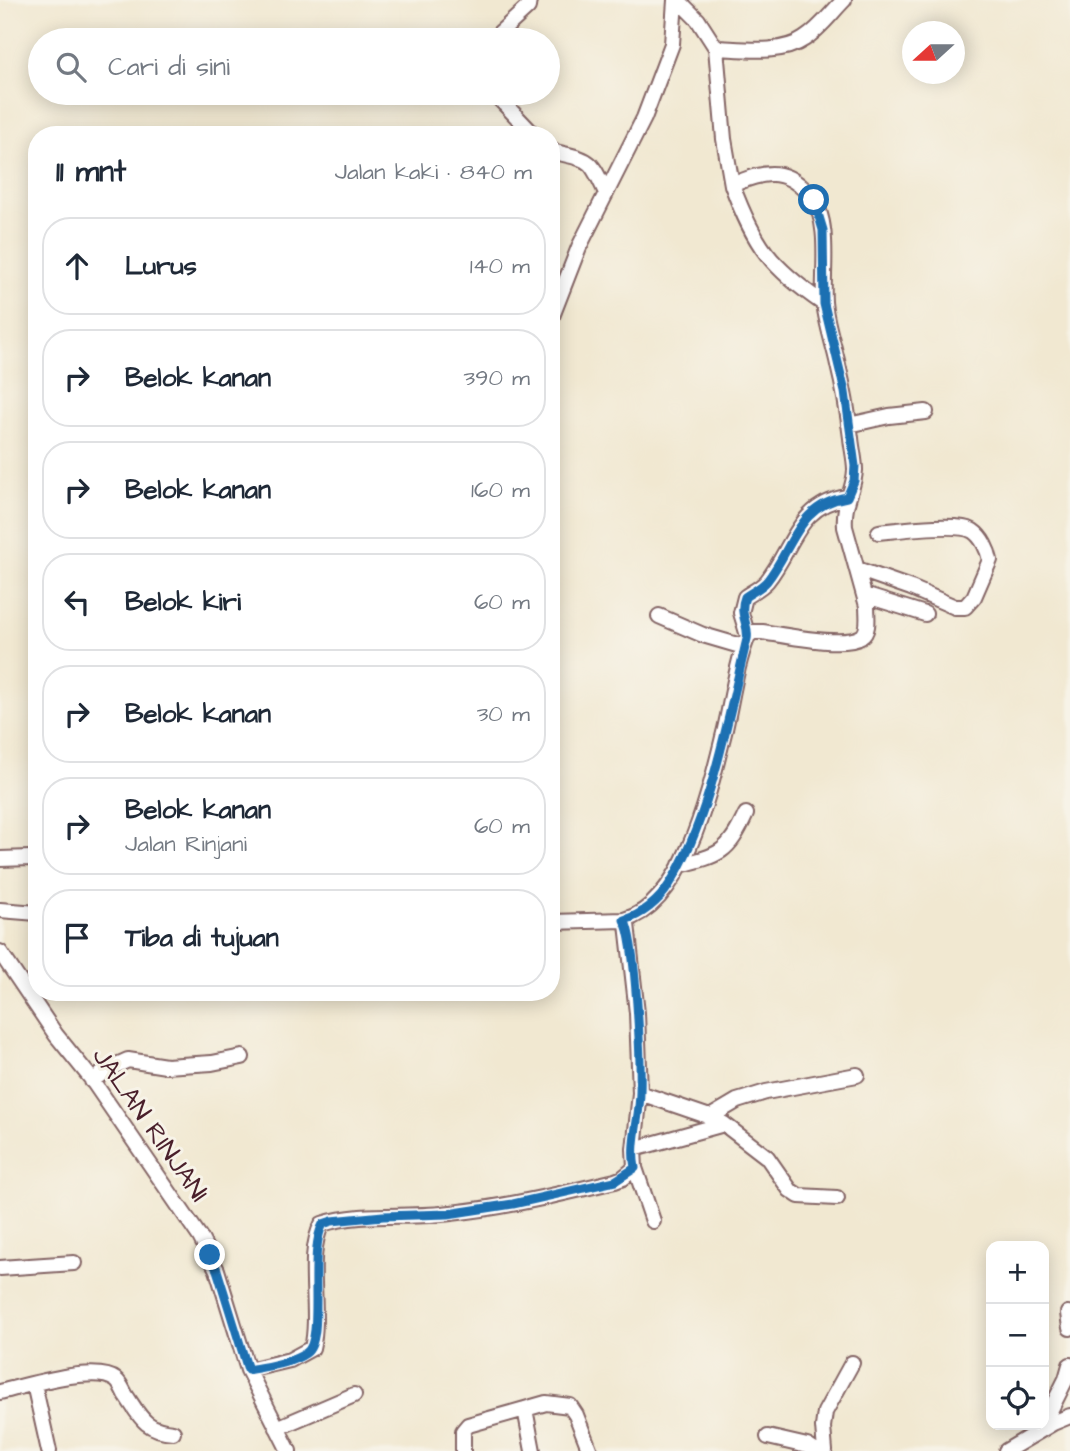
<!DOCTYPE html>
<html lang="id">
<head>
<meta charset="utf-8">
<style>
  :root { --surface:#fff; --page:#f2f2f3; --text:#1f2937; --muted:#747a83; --line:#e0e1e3 }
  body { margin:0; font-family:"Architects Daughter",sans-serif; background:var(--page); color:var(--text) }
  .controls { position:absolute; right:21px; bottom:21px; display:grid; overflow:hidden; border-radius:14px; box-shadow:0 4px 18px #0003 }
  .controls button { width:63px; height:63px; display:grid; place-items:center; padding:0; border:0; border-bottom:2px solid var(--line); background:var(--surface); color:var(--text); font:35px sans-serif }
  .compass { position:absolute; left:902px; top:21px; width:63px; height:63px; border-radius:50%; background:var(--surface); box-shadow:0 4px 18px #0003; rotate:249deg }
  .stop { position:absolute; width:21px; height:21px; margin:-16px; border:5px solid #1f6fb2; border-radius:50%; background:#fff }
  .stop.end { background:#1f6fb2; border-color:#fff; box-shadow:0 2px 7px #0008 }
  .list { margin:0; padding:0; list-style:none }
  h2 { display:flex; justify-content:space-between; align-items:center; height:91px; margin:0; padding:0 28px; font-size:30px }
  h2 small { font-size:23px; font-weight:400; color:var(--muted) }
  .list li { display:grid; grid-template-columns:46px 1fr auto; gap:21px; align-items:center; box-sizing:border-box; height:98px; margin:0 14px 14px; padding:0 14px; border:2px solid var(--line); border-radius:28px }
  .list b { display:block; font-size:26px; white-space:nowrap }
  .list p { margin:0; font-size:23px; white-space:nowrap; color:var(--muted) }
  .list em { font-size:23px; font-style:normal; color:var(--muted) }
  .icon { flex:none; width:38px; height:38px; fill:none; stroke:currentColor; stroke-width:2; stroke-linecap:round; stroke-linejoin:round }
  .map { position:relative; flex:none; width:1070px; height:1451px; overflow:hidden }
  .search { position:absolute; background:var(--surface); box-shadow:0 4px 18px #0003; left:28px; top:28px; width:532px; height:77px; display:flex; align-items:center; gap:18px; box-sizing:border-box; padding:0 24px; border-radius:38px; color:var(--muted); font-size:26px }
  .panel { position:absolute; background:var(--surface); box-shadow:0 4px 18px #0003; left:28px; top:126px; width:532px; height:875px; border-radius:28px }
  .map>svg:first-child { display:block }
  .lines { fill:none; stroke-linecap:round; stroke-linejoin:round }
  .minor-casing { stroke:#846565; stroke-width:18 }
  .minor { stroke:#fff; stroke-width:14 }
  .route { stroke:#1f6fb2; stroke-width:9 }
  .labels { text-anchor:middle; stroke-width:6; stroke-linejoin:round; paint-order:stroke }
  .street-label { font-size:26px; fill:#4a1f2b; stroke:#f7f3e8 }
</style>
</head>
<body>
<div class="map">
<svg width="1070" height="1451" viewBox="0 0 1070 1451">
  <rect width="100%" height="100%" fill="#f7f3e8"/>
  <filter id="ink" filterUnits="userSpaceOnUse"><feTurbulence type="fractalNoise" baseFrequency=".0143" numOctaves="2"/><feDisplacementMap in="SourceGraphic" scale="14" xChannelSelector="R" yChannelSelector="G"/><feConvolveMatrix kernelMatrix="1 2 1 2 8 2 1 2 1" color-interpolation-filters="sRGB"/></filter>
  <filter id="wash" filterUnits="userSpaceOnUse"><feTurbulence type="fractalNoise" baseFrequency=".00686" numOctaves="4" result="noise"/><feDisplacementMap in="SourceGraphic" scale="28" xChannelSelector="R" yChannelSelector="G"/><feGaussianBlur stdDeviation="1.57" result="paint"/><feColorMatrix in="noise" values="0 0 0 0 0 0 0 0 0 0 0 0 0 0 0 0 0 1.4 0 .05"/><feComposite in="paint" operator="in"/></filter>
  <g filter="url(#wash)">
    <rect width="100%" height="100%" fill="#f1e8d1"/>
  </g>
  <g filter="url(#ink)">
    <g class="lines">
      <defs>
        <path id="minor" d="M492,40L528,7L529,0
          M716,48C743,49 781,55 804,39C820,29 831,13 844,0
          M494,93L534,135
          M551,151C591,161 589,156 606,193
          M732,185C755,247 770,266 824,304
          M551,319L579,247L644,118L672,44L675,0
          M849,425L889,416L926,412
          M857,569L911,588L955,607H965L974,597L990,560C988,550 982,537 973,531C958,522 899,530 879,532
          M864,595L925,614
          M659,616L703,635L744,647
          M748,636L741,613L745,597C752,592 761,588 767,581C794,547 797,505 847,497
          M0,859L31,858L37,862
          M680,865C720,855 728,853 746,814
          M0,910L37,913
          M624,920C686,903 711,785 725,729C732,699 736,665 748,636L753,632H762C783,635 843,648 861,637C870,632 867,615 867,606L845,527C843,502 854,491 855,470C855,460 852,449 851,438C848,413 844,389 838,365C834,345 826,323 824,302C822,273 831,222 812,198C787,167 767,170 732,185L724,139L716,48L698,20L678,0
          M0,952L56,1035L90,1077L200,1237L217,1270L248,1370L289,1451
          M92,1081L108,1069L128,1060L166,1066L212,1063L242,1057
          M640,1093L710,1117L724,1124L767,1157L790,1190L799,1196L837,1198
          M710,1117L737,1101L766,1092L857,1075
          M634,1149L724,1124
          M635,1168L653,1221
          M0,1268L74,1263
          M1068,1313L1070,1328
          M248,1370L290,1360L312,1348C321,1311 305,1255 322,1224C363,1211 409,1219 451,1213C507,1207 561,1194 615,1181L623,1178L635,1168L634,1149L640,1093L637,1013L627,924L624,920L551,922
          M34,1384L49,1451
          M0,1392C25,1386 96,1364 116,1380C120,1383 123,1390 125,1394C140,1416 144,1430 173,1432
          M1044,1423L1066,1379L1070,1365
          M277,1428L354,1395
          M768,1437L807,1446L815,1451
          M463,1451V1431L468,1425L525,1409
          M533,1451L525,1409L546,1403L570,1406L576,1415L590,1451
          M825,1451L823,1427L825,1412L852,1363
          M1006,1451L1053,1423L1070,1416"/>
      </defs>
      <!-- minor casing -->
      <use href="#minor" class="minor-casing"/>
      <!-- minor -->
      <use href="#minor" class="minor"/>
    </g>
  </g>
  <g class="lines" filter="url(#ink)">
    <!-- route -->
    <path class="route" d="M210,1255L217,1270L248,1370C267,1366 290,1364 306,1353C326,1340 307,1252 323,1224L332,1221L383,1216L448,1214L513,1204L615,1181L635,1168C630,1143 640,1117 640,1092C641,1065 636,938 624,920C642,915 659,901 669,885C710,821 729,713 747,639C750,625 738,615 745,597C752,592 761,588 767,581C794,547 797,505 847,497L854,481L855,466L845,392L824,304L823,230L814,200"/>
  </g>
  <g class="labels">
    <!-- street labels -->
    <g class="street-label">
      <text transform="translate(151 1124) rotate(55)" y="9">JALAN RINJANI</text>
    </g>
  </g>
</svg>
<div class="controls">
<button>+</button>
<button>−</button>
<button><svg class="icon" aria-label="locate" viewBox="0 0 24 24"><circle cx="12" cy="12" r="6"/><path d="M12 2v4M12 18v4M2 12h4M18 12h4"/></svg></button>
</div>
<svg class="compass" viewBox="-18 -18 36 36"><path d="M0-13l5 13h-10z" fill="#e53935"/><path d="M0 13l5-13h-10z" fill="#747a83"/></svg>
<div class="stop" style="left:814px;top:200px"></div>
<div class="stop end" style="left:210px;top:1255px"></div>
<div class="search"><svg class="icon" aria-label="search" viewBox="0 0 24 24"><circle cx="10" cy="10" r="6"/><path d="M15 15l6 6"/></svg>Cari di sini</div>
<section class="panel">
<h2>11 mnt<small>Jalan kaki · 840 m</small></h2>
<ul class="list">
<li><svg class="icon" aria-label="ahead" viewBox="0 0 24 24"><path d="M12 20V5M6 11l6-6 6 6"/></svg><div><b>Lurus</b></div><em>140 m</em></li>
<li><svg class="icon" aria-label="right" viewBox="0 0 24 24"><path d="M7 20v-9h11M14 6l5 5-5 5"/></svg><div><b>Belok kanan</b></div><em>390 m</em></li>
<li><svg class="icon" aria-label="right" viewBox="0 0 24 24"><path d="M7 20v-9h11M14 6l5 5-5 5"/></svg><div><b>Belok kanan</b></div><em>160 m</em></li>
<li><svg class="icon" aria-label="left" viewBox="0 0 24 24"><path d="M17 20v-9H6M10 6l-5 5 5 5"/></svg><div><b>Belok kiri</b></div><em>60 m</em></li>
<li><svg class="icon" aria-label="right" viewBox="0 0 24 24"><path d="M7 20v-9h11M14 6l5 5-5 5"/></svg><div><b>Belok kanan</b></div><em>30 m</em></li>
<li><svg class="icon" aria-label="right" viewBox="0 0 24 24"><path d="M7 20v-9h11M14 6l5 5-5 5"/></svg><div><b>Belok kanan</b><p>Jalan Rinjani</p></div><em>60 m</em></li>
<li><svg class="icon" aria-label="arrive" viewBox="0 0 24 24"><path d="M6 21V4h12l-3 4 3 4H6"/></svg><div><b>Tiba di tujuan</b></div></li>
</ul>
</section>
</div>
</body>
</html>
